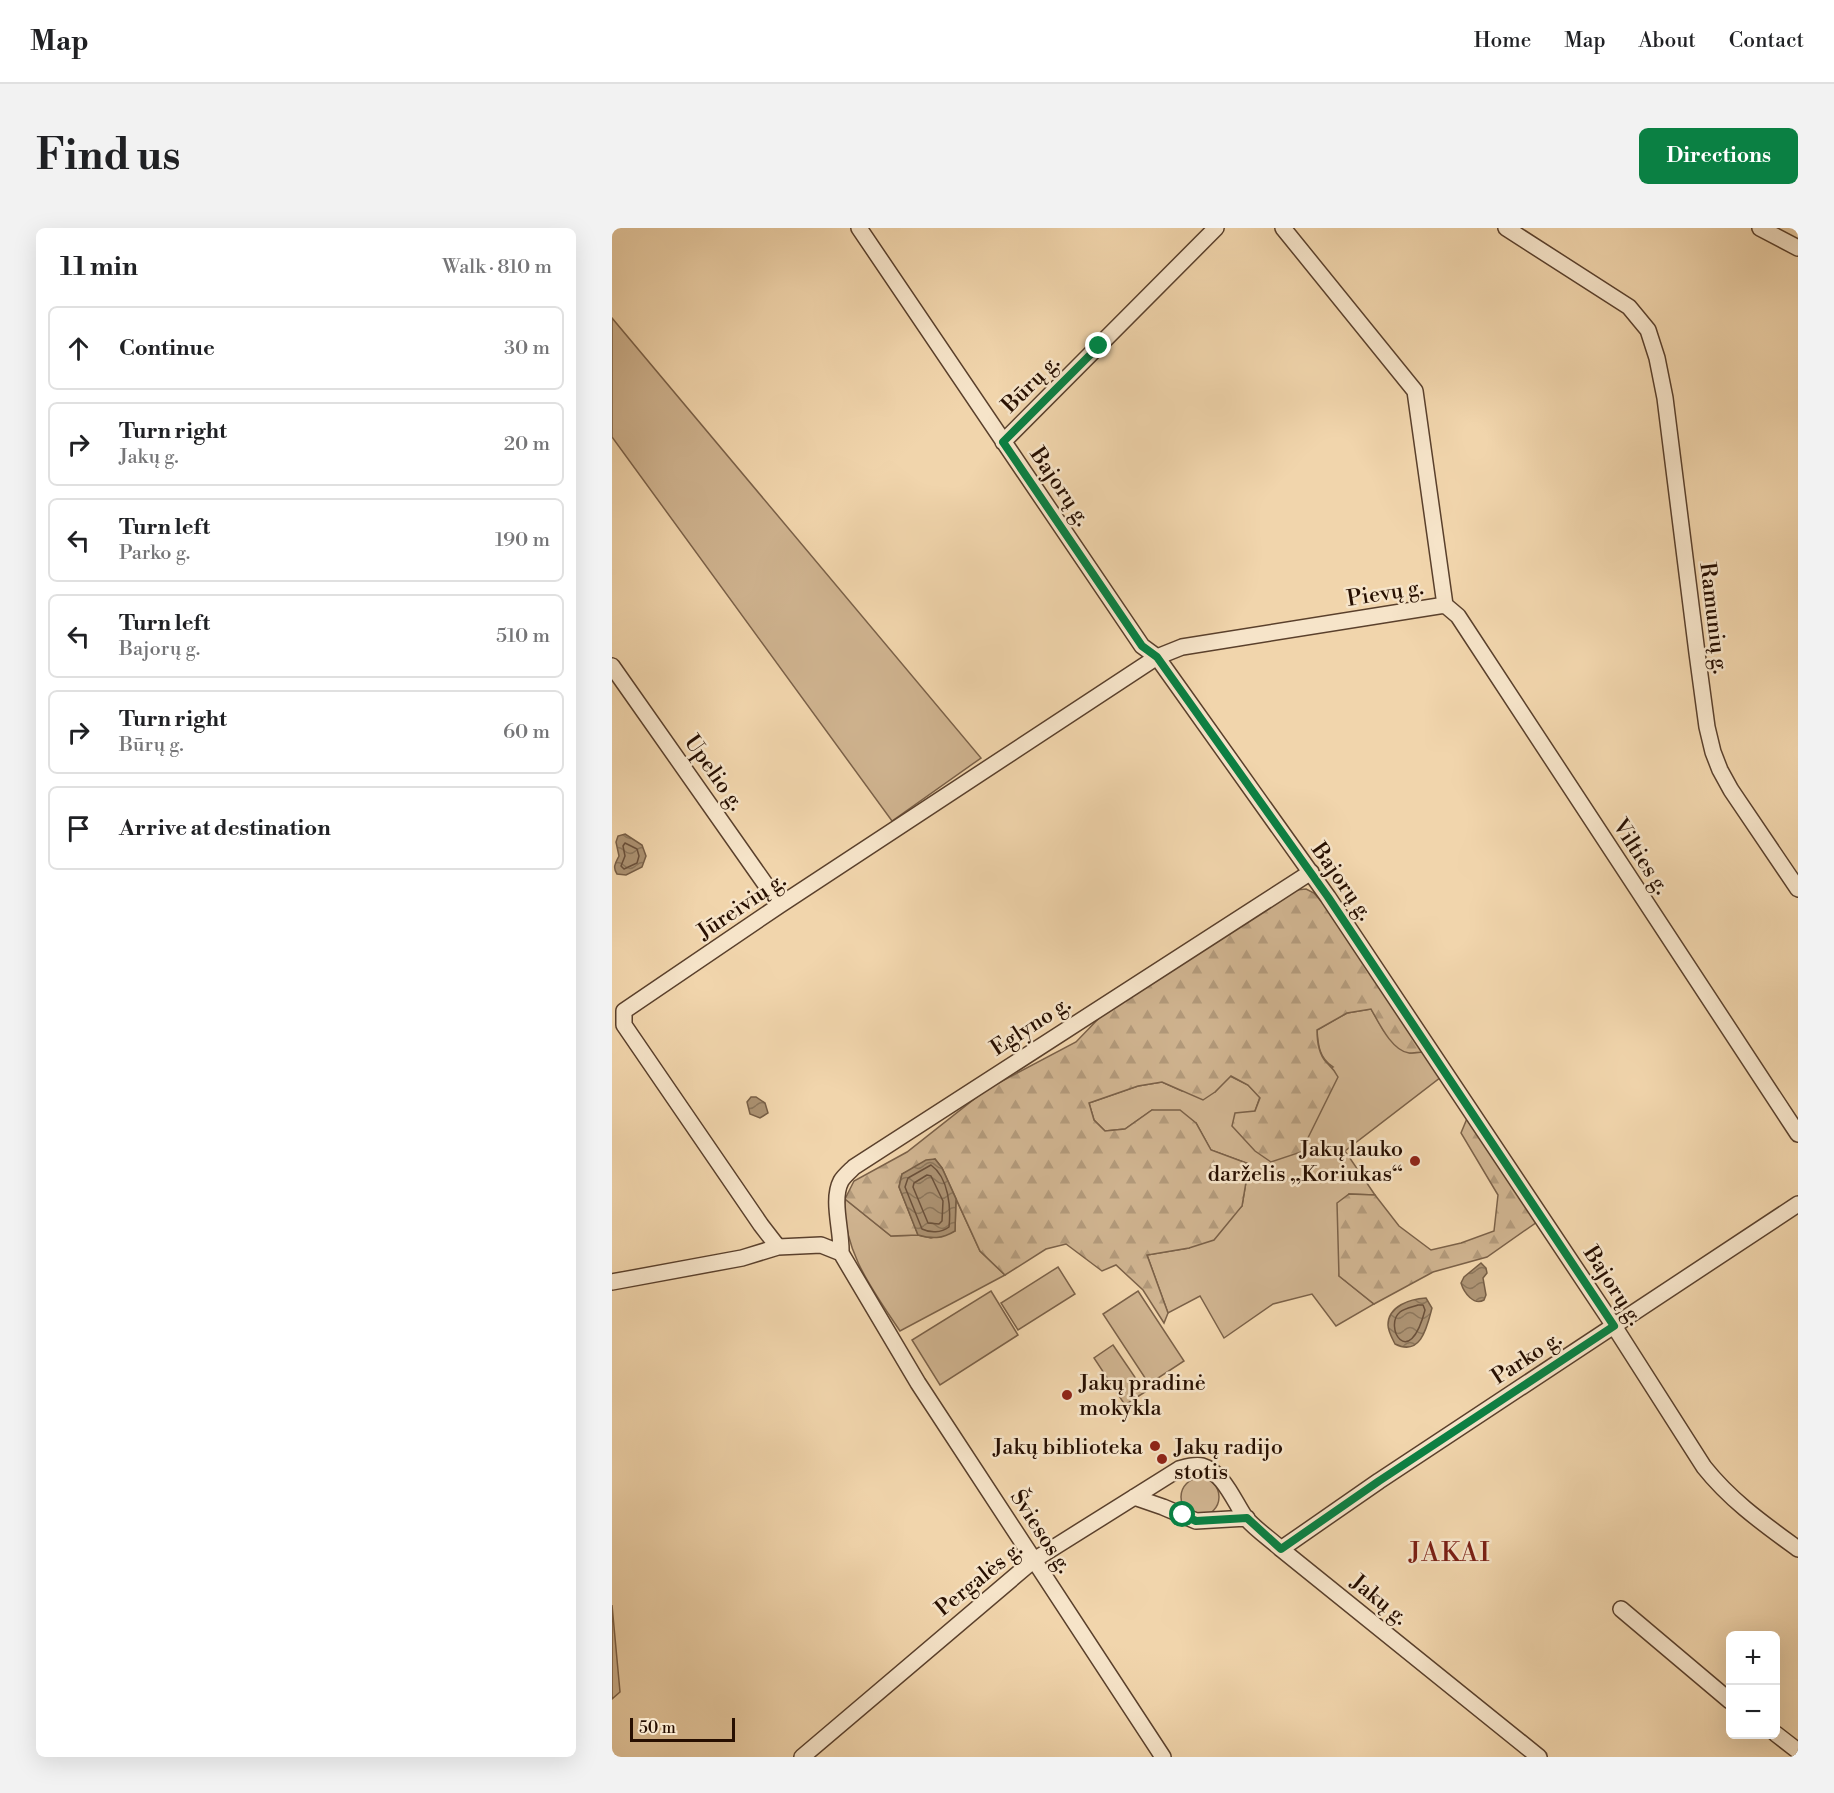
<!DOCTYPE html>
<html lang="en">
<head>
<meta charset="utf-8">
<style>
  :root { --surface:#fff; --page:#f2f2f2; --text:#202124; --muted:#757577; --line:#e0e0e0; --accent:#0b8043 }
  body { margin:0; font-family:"Libre Bodoni",serif; background:var(--page); color:var(--text) }
  .controls { position:absolute; right:18px; bottom:18px; display:grid; overflow:hidden; border-radius:9px; box-shadow:0 6px 24px #0002 }
  .controls button { width:54px; height:54px; display:grid; place-items:center; padding:0; border:0; border-bottom:2px solid var(--line); background:var(--surface); color:var(--text); font:30px sans-serif }
  .scale { position:absolute; left:18px; bottom:15px; width:105px; box-sizing:border-box; padding-left:6px; border:3px solid #270f01; border-top:0; font-size:16px; line-height:21px; white-space:nowrap; color:#270f01; -webkit-text-stroke:4px #f6e4c9; paint-order:stroke }
  .stop { position:absolute; width:18px; height:18px; margin:-14px; border:4px solid #0b8043; border-radius:50%; background:#fff }
  .stop.end { background:#0b8043; border-color:#fff; box-shadow:0 2px 6px #0008 }
  .list { margin:0; padding:0; list-style:none }
  h2 { display:flex; justify-content:space-between; align-items:center; height:78px; margin:0; padding:0 24px; font-size:26px }
  h2 small { font-size:20px; font-weight:400; color:var(--muted) }
  .list li { display:grid; grid-template-columns:39px 1fr auto; gap:18px; align-items:center; box-sizing:border-box; height:84px; margin:0 12px 12px; padding:0 12px; border:2px solid var(--line); border-radius:9px }
  .list b { display:block; font-size:22px; white-space:nowrap }
  .list p { margin:0; font-size:20px; white-space:nowrap; color:var(--muted) }
  .list em { font-size:20px; font-style:normal; color:var(--muted) }
  .icon { flex:none; width:33px; height:33px; fill:none; stroke:currentColor; stroke-width:2; stroke-linecap:round; stroke-linejoin:round }
  .map { position:relative; flex:none; width:1186px; height:1529px; overflow:hidden; border-radius:9px }
  header { display:flex; align-items:center; gap:36px; box-sizing:border-box; height:84px; padding:0 30px; background:var(--surface); border-bottom:2px solid var(--line) }
  header strong { font-size:28px }
  nav { display:flex; gap:33px; margin-inline-start:auto; font-size:21px }
  .intro { display:flex; align-items:center; justify-content:space-between; box-sizing:border-box; height:144px; padding:0 36px }
  h1 { margin:0; font-size:42px }
  .button { padding:15px 27px; border-radius:9px; background:var(--accent); color:#fff; font-size:21px; font-weight:700 }
  main { display:flex; gap:36px; padding:0 36px }
  aside { flex:1; background:var(--surface); border-radius:9px; box-shadow:0 6px 24px #0002 }
  .map>svg:first-child { display:block }
  .grass { fill:#cfb38f; stroke:#7b6148; stroke-width:1.5 }
  .forest { fill:url(#forest-firs); stroke:#7b6148; stroke-width:1.5 }
  .water { fill:url(#water-waves); stroke:#775e45; stroke-width:1.5 }
  .lines { fill:none; stroke-linecap:round; stroke-linejoin:round }
  .shore { stroke:#6a503a; stroke-width:1.5 }
  .street-casing { stroke:#5a402c; stroke-width:18 }
  .street { stroke:#f6e4c9; stroke-width:15 }
  .route { stroke:#0b8043; stroke-width:8 }
  .poi-dot { fill:#8f2418; stroke:#f6e4c9; stroke-width:2 }
  .labels { text-anchor:middle; stroke-width:5; stroke-linejoin:round; paint-order:stroke }
  .street-label { font-size:22px; fill:#270f01; stroke:#f6e4c9 }
  .poi-label { font-size:22px; fill:#270f01; stroke:#f6e4c9; text-anchor:end }
  .quarter-label { font-size:26px; letter-spacing:1.5px; fill:#7a1f14; stroke:#f6e4c9 }
</style>
</head>
<body>
<header>
<strong>Map</strong>
<nav><a>Home</a><a>Map</a><a>About</a><a>Contact</a></nav>
</header>
<div class="intro"><h1>Find us</h1><a class="button">Directions</a></div>
<main>
<aside>
<h2>11 min<small>Walk · 810 m</small></h2>
<ul class="list">
<li><svg class="icon" aria-label="ahead" viewBox="0 0 24 24"><path d="M12 20V5M6 11l6-6 6 6"/></svg><div><b>Continue</b></div><em>30 m</em></li>
<li><svg class="icon" aria-label="right" viewBox="0 0 24 24"><path d="M7 20v-9h11M14 6l5 5-5 5"/></svg><div><b>Turn right</b><p>Jakų g.</p></div><em>20 m</em></li>
<li><svg class="icon" aria-label="left" viewBox="0 0 24 24"><path d="M17 20v-9H6M10 6l-5 5 5 5"/></svg><div><b>Turn left</b><p>Parko g.</p></div><em>190 m</em></li>
<li><svg class="icon" aria-label="left" viewBox="0 0 24 24"><path d="M17 20v-9H6M10 6l-5 5 5 5"/></svg><div><b>Turn left</b><p>Bajorų g.</p></div><em>510 m</em></li>
<li><svg class="icon" aria-label="right" viewBox="0 0 24 24"><path d="M7 20v-9h11M14 6l5 5-5 5"/></svg><div><b>Turn right</b><p>Būrų g.</p></div><em>60 m</em></li>
<li><svg class="icon" aria-label="arrive" viewBox="0 0 24 24"><path d="M6 21V4h12l-3 4 3 4H6"/></svg><div><b>Arrive at destination</b></div></li>
</ul>
</aside>
<div class="map">
<svg width="1186" height="1529" viewBox="0 0 1186 1529">
  <defs>
    <pattern id="forest-firs" width="22" height="20" patternUnits="userSpaceOnUse" patternTransform="scale(1.5)"><rect width="22" height="20" fill="#cfb38f"/><path d="M5 1l3.5 6h-7zM16 11l3.5 6h-7z" fill="#b2997a"/></pattern>
    <pattern id="water-waves" width="16" height="10" patternUnits="userSpaceOnUse" patternTransform="scale(1.5)"><rect width="16" height="10" fill="#ac9272"/><path d="M0 5q4-4 8 0t8 0" fill="none" stroke="#8c765b"/></pattern>
  </defs>
  <rect width="100%" height="100%" fill="#f1d5ac"/>
  <filter id="stains"><feTurbulence type="fractalNoise" baseFrequency=".00333" numOctaves="4"/><feColorMatrix values="0 0 0 0 .2 0 0 0 0 .09 0 0 0 0 .02 0 0 0 .5 -.17"/></filter>
  <radialGradient id="worn" r=".72"><stop offset=".6" stop-color="#630" stop-opacity="0"/><stop offset="1" stop-color="#630" stop-opacity=".3"/></radialGradient>
  <!-- grass -->
  <path class="grass" d="M0,90L369,530L280,593L0,209Z
    M759,781L772,803L798,825L812,824L829,849L733,923L763,967L737,966L727,1048L762,1076L724,1098L700,1066L661,1076L612,1110L588,1068L556,1085L535,1027L577,1020L630,978L637,936L599,922L584,895L540,882L513,901L493,903L482,892L477,875L526,858L550,854L570,863L603,864L618,848L636,857L648,869L643,883L620,898L721,839C707,830 706,817 705,802L735,785Z
    M233,971L279,1008L306,1007L319,1010L343,1003L344,971L368,1023L393,1047L288,1103C262,1064 229,1021 233,971Z
    M446,1039L463,1066L406,1102L389,1075Z
    M379,1063L406,1107L328,1157L300,1112Z
    M526,1063L572,1133L537,1156L491,1086Z
    M501,1117L533,1164L513,1177L482,1130Z
    M569 1269a19 19 0 1 1 38 0a19 19 0 1 1-38 0Z
    M0,1377L8,1464L0,1471Z"/>
  <!-- forest -->
  <path class="forest" d="M694,661L702,665L710,674L812,824C807,824 802,825 797,825C780,823 767,795 759,781L735,785L705,802C705,813 706,825 714,834C720,840 722,841 726,849L689,924L659,934L643,923L620,898L623,885L643,883L648,870L636,857L619,848L603,864L591,872L550,854L526,858L477,875L482,892L493,903L513,901L540,882H568L584,895L599,922L637,936L630,978L602,1012L577,1020L535,1027L556,1085L552,1095L531,1062L504,1037L490,1043L454,1016L434,1021L393,1047L368,1023L330,940L323,931L290,946L287,959L306,1007L279,1008L233,971L242,953L295,924L375,861L464,814L490,787L684,662Z
    M856,888L925,994L875,1029L821,1044L762,1076L727,1048L725,975L737,966L763,967L787,998L819,1022L849,1015L882,1003L886,967L849,905Z"/>
  <!-- water -->
  <path class="water" d="M13,606L30,617L34,628L30,639L14,647L5,646C0,639 4,634 7,628L4,614L6,608Z
    M139,869H144L153,875L156,885L148,890L138,886L135,874Z
    M323,931L330,940L344,971L343,1003C330,1011 320,1011 306,1007L287,959L290,946L314,932Z
    M869,1035L874,1040L875,1045L871,1050L874,1067L872,1072C862,1078 852,1065 849,1055L852,1049Z
    M814,1070L820,1080C815,1099 809,1129 783,1116C780,1110 776,1103 776,1097C776,1078 798,1071 814,1070Z"/>
  <g class="lines">
    <!-- shore -->
    <path class="shore" d="M13,615L25,621L27,628L25,635L12,641L9,638L13,628L11,618Z
      M319,937C337,950 339,980 337,999C329,1005 318,1005 310,1001L293,959L296,950Z
      M315,947L319,948L331,973L330,993L327,996L316,995L301,959L302,955Z
      M806,1077H811L813,1082C797,1144 771,1098 788,1084C793,1080 801,1079 806,1077Z"/>
    <defs>
      <path id="street" d="M247,0L530,418L545,429L716,669L1002,1098L1092,1239C1119,1273 1152,1296 1186,1321
        M671,0L803,163L833,377
        M894,0L1017,79L1036,102L1045,130L1053,170L1085,425L1095,499L1101,524L1108,542L1119,562L1186,661
        M1148,0L1186,20
        M391,214L604,0
        M833,377L846,388L1186,906
        M0,438L168,677
        M229,1025C230,1003 219,972 229,953C232,948 238,943 242,939L699,644
        M0,1054L130,1030L166,1019
        M522,1269L551,1279L584,1293L635,1290
        M669,1321L767,1253L1186,976
        M1009,1381L1118,1473
        M1164,1506L1186,1523
        M190,1529L422,1332L567,1241C574,1239 583,1236 590,1238C611,1244 622,1273 633,1289C643,1301 657,1310 669,1321L927,1529
        M551,1529L306,1155L229,1025L209,1017L166,1019L149,997L12,797V783L168,677L545,429L570,419L833,377"/>
    </defs>
    <!-- street casing -->
    <use href="#street" class="street-casing"/>
    <!-- street -->
    <use href="#street" class="street"/>
  </g>
  <g class="lines">
    <!-- route -->
    <path class="route" d="M487,118L391,214L530,418L545,429L716,669L1002,1098L767,1253L669,1321L635,1290L584,1293L571,1287"/>
  </g>
  <!-- markers -->
  <g class="poi-dot">
    <circle cx="803" cy="933" r="6"/>
    <circle cx="455" cy="1167" r="6"/>
    <circle cx="543" cy="1218" r="6"/>
    <circle cx="550" cy="1231" r="6"/>
  </g>
  <g class="labels">
    <!-- street labels -->
    <g class="street-label">
      <text transform="translate(418 155) rotate(-45)" y="8">Būrų g.</text>
      <text transform="translate(449 258) rotate(56)" y="8">Bajorų g.</text>
      <text transform="translate(773 364) rotate(-9)" y="8">Pievų g.</text>
      <text transform="translate(1103 390) rotate(83)" y="8">Ramunių g.</text>
      <text transform="translate(103 544) rotate(55)" y="8">Upelio g.</text>
      <text transform="translate(1030 628) rotate(57)" y="8">Vilties g.</text>
      <text transform="translate(731 653) rotate(55)" y="8">Bajorų g.</text>
      <text transform="translate(129 677) rotate(-34)" y="8">Jūreivių g.</text>
      <text transform="translate(418 797) rotate(-33)" y="8">Eglyno g.</text>
      <text transform="translate(1002 1057) rotate(57)" y="8">Bajorų g.</text>
      <text transform="translate(914 1129) rotate(-33)" y="8">Parko g.</text>
      <text transform="translate(430 1303) rotate(57)" y="8">Šviesos g.</text>
      <text transform="translate(366 1350) rotate(-39)" y="8">Pergalės g.</text>
      <text transform="translate(768 1371) rotate(39)" y="8">Jakų g.</text>
    </g>
    <!-- poi labels -->
    <g class="poi-label">
      <text x="791" y="928">Jakų lauko<tspan x="791" dy="25">darželis „Koriukas“</tspan></text>
      <text x="467" y="1162" text-anchor="start">Jakų pradinė<tspan x="467" dy="25">mokykla</tspan></text>
      <text x="531" y="1226">Jakų biblioteka</text>
      <text x="562" y="1226" text-anchor="start">Jakų radijo<tspan x="562" dy="25">stotis</tspan></text>
    </g>
    <!-- quarter labels -->
    <g class="quarter-label">
      <text x="838" y="1333">JAKAI</text>
    </g>
  </g>
  <rect width="100%" height="100%" filter="url(#stains)"/>
  <rect width="100%" height="100%" fill="url(#worn)"/>
</svg>
<div class="controls">
<button>+</button>
<button>−</button>
</div>
<div class="scale">50 m</div>
<div class="stop" style="left:571px;top:1287px"></div>
<div class="stop end" style="left:487px;top:118px"></div>
</div>
</main>
</body>
</html>
